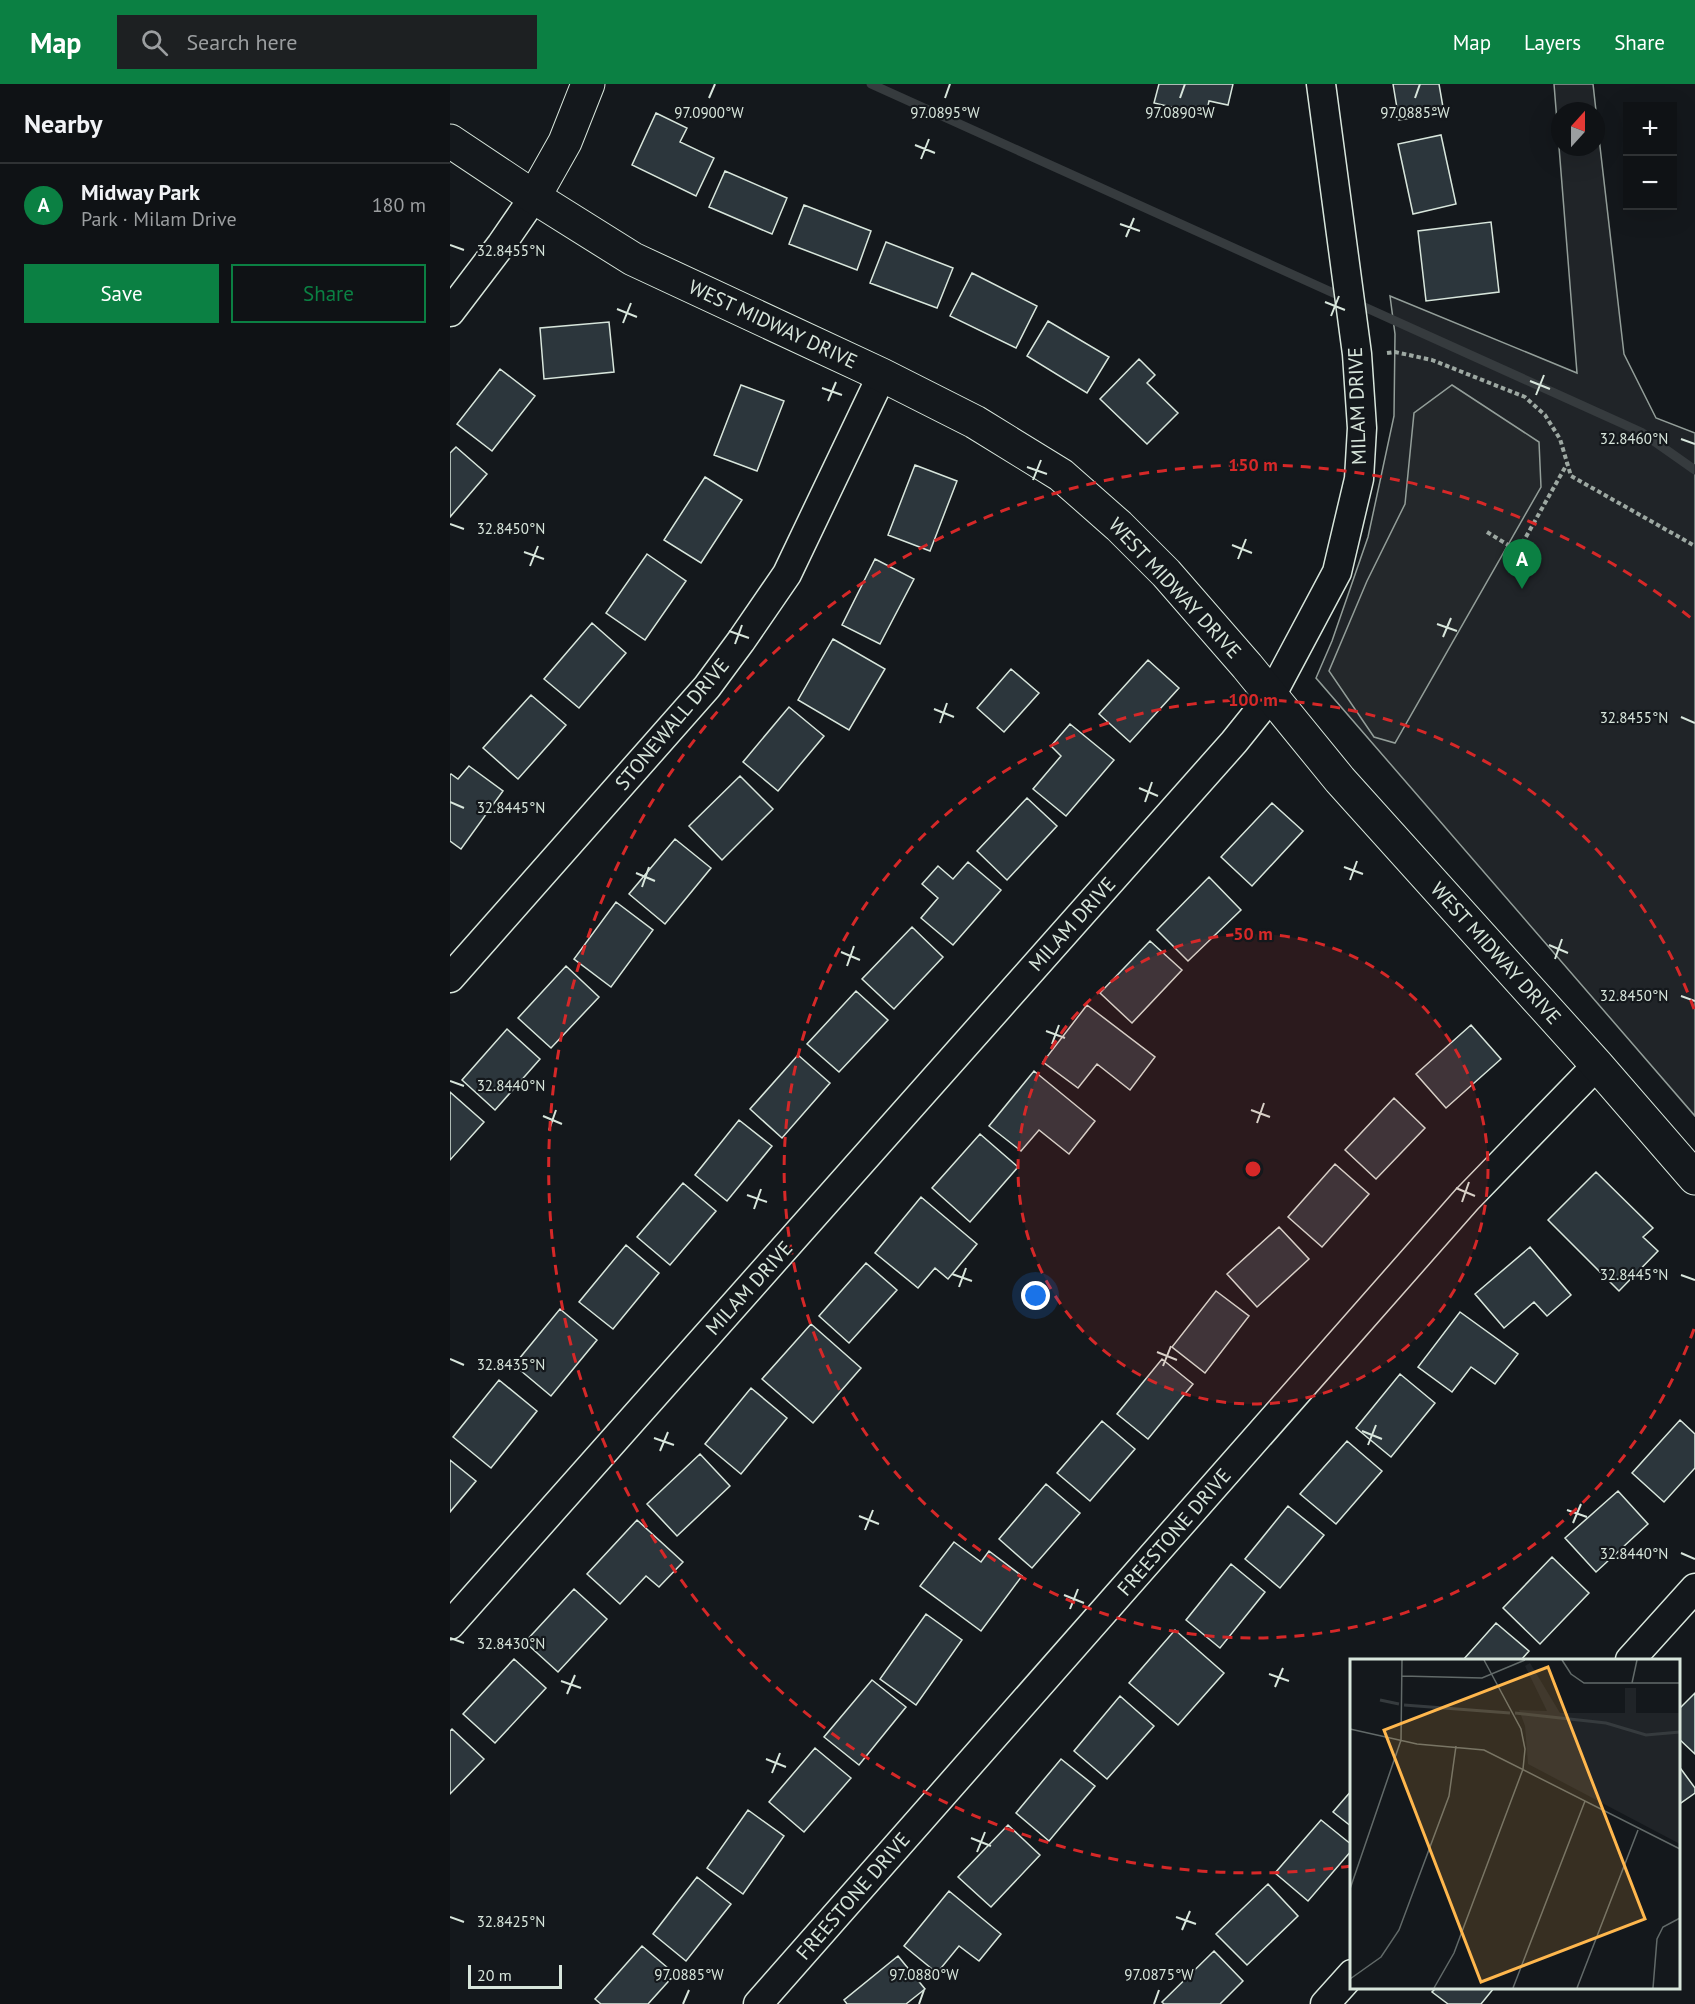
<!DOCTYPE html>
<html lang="en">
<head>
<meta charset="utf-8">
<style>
  :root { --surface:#0f1215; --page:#1d2022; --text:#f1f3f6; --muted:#9b9ea0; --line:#2f3234; --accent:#0b8043 }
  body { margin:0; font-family:"PT Sans",sans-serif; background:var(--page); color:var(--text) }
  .controls { position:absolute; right:18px; top:18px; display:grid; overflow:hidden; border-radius:0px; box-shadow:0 6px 24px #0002 }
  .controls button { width:54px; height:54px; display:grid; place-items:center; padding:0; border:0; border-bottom:2px solid var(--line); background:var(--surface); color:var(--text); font:30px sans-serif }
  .compass { position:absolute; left:1101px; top:18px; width:54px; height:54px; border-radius:50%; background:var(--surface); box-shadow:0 6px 24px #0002; rotate:21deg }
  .scale { position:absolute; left:18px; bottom:15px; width:94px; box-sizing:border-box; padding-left:6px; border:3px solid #d8e6dc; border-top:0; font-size:16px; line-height:21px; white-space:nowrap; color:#d8e6dc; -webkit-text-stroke:4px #14181c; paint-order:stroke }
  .you { position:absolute; left:586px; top:1212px; width:21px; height:21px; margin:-15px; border:4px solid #fff; border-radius:50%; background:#1a73e8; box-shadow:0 0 0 9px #1a73e833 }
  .badge { display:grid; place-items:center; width:39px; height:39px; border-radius:50%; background:var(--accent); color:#fff; font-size:20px; font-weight:700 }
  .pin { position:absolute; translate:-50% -50px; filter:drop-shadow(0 2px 3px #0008) }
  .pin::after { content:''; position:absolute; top:32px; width:21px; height:18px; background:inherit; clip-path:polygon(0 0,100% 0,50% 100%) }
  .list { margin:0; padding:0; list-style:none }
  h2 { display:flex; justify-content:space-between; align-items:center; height:78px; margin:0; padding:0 24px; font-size:26px }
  h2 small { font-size:20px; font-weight:400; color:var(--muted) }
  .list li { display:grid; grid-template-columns:39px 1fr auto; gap:18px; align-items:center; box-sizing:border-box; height:84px; padding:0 24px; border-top:2px solid var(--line) }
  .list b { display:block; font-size:22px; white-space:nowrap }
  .list p { margin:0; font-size:20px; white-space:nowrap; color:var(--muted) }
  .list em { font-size:20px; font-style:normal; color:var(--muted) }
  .actions { display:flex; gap:12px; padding:18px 24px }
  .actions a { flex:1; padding:14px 0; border:2px solid var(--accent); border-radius:0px; text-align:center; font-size:21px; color:var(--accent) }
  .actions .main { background:var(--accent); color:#fff }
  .icon { flex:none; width:33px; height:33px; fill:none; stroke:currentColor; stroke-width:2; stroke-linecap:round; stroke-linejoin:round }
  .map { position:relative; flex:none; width:1245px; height:1920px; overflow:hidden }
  header { display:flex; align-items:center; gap:36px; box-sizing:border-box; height:84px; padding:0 30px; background:var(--accent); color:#fff }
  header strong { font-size:28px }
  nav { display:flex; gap:33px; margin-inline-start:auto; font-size:21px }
  .search { width:420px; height:54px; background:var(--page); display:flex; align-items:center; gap:15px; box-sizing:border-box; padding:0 21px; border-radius:0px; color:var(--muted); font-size:22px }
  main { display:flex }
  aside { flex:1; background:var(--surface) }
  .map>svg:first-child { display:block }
  .green { fill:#202428; stroke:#939e99; stroke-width:1.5 }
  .parking { fill:#24282b; stroke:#939e99; stroke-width:1.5 }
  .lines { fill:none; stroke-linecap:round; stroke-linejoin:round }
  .stream { stroke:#363b3e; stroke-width:9 }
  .building { fill:#2c363c; stroke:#d8e6dc; stroke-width:1.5 }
  .minor-casing { stroke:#d8e6dc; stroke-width:31 }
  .tertiary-casing { stroke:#d8e6dc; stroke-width:35 }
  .path { stroke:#9da8a2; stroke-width:4; stroke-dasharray:4.5 3; stroke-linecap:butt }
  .minor { stroke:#14181c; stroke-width:28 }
  .tertiary { stroke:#14181c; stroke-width:33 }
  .ticks { fill:none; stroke:#d8e6dc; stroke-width:2 }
  .ring { fill:none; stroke:#d62828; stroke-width:3; stroke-dasharray:10 8 }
  .labels { text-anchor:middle; stroke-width:4.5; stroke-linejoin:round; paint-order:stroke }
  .street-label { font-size:20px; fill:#d8e6dc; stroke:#14181c }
  .inset-river { fill:none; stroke:#363b3e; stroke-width:3 }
  .inset-road { fill:none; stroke:#626a69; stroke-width:1.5 }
  .view { fill:#ffb74d; fill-opacity:0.15; stroke:#ffb74d; stroke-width:3 }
  .inset-edge { fill:none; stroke:#d8e6dc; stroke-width:3 }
  .ticks-label { font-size:15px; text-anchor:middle; fill:#d8e6dc; stroke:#14181c; stroke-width:4.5; stroke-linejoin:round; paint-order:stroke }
  .centre { fill:#d62828; stroke:#14181c; stroke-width:3 }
  .ring-label { font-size:18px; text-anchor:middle; font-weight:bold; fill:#d62828; stroke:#14181c; stroke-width:4.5; stroke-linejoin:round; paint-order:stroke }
</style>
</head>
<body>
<header>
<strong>Map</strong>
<div class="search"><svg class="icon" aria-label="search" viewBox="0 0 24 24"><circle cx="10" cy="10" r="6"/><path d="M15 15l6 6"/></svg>Search here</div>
<nav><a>Map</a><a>Layers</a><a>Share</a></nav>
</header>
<main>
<aside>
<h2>Nearby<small></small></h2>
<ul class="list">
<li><span class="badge">A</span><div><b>Midway Park</b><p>Park · Milam Drive</p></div><em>180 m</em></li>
</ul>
<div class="actions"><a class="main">Save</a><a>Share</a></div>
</aside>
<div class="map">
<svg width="1245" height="1920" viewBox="0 0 1245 1920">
  <rect width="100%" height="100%" fill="#14181c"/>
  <!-- green -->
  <path class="green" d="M1104,0H1143L1146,27H1110V63H1146V28L1174,270L1206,334L1245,349V1032L866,594L882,557L918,453L944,332L945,250L940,212L1127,289Z"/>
  <!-- parking -->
  <path class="parking" d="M1002,301L1089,358L1091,403L945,659L924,653L879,587L917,497L955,420L964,329Z"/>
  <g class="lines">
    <!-- stream -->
    <path class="stream" d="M421,0L1191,348L1245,386"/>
  </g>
  <!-- building -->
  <path class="building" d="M709,0H783L778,21L759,17L756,31L704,19Z
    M943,0H989L994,29L949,36Z
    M206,29L237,44L230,58L264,74L246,112L182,81Z
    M991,51L1006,120L963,130L948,60Z
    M275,87L337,114L322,150L259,123Z
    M354,121L421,147L407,186L339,160Z
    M1041,138L1049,208L976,217L968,147Z
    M436,158L503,184L487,224L420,199Z
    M522,189L587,222L566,264L500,232Z
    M598,237L659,273L637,309L577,272Z
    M159,238L164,288L94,295L90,244Z
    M689,275L705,291L697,299L728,329L697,360L650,315Z
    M50,285L85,312L42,367L7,340Z
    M291,301L334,317L307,387L264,371Z
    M6,363L37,390L0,433V369Z
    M465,381L507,397L480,467L438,451Z
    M255,393L292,416L251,479L214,456Z
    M197,470L236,497L195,556L156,529Z
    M425,475L464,495L430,560L392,541Z
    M142,539L176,569L129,624L94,595Z
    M383,555L435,585L399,646L348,616Z
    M698,576L729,604L680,658L649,630Z
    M561,585L589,609L554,648L527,624Z
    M81,611L116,641L68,695L33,664Z
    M339,623L374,652L328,707L293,678Z
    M620,640L664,676L616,732L583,705L611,672L601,662Z
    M19,682L53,707L11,765L0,757V691L1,690L8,695Z
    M290,692L323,725L272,776L239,742Z
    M577,714L607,742L557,796L527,767Z
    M822,719L853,747L802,802L771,773Z
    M225,755L261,784L215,840L179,810Z
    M518,778L551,806L503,861L471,834L488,814L472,800L488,782L503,795Z
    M759,793L791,826L738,877L707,846Z
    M166,818L203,846L161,903L124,875Z
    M462,843L493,873L444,925L412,895Z
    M700,857L732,886L682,939L650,909Z
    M116,882L149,913L101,964L68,934Z
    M406,907L438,936L389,988L357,960Z
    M637,921L705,973L680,1006L647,980L628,1004L593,978Z
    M1021,941L1051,975L996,1024L966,990Z
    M57,945L90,975L45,1026L12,996Z
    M348,971L380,999L332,1054L300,1025Z
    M584,987L645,1037L619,1070L589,1046L571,1067L539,1042Z
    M0,1008L34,1038L0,1076Z
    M944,1014L975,1044L926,1095L895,1066Z
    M289,1036L322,1062L277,1117L245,1091Z
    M530,1050L568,1083L520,1138L482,1104Z
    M885,1080L919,1110L872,1163L838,1133Z
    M1146,1088L1203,1144L1193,1153L1208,1167L1169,1207L1098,1136Z
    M233,1099L266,1127L220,1181L187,1153Z
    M471,1113L527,1160L498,1195L485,1184L468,1204L425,1169Z
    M829,1143L859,1175L807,1223L777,1190Z
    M176,1161L209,1189L163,1245L129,1218Z
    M1080,1163L1121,1211L1097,1232L1084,1218L1054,1244L1025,1210Z
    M416,1179L447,1206L399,1259L369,1232Z
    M766,1207L799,1232L755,1289L722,1263Z
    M110,1225L147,1256L101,1312L64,1281Z
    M1010,1228L1068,1270L1045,1300L1021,1283L1002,1308L968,1283Z
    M361,1240L411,1284L363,1339L312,1295Z
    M712,1275L743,1300L698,1355L667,1330Z
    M950,1290L985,1319L941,1373L906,1344Z
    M49,1296L87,1327L41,1384L3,1353Z
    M301,1304L337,1334L291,1390L255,1360Z
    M1230,1336L1245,1350V1384L1214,1418L1182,1389Z
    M652,1337L685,1365L640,1417L607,1389Z
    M897,1357L932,1387L886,1440L850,1410Z
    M250,1370L280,1402L227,1452L197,1420Z
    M0,1376L26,1397L0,1428Z
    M596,1400L630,1429L582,1484L549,1455Z
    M1168,1407L1198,1440L1146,1488L1115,1454Z
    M838,1422L874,1451L830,1504L795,1475Z
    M187,1436L233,1478L209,1503L196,1492L170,1520L137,1490Z
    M504,1458L531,1478L539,1467L572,1492L531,1547L470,1502Z
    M1102,1473L1139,1509L1090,1560L1053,1524Z
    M781,1480L815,1508L770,1564L736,1536Z
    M124,1505L157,1535L108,1588L75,1558Z
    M476,1530L512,1556L466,1621L430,1595Z
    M1046,1539L1079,1567L1071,1576H1013Z
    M725,1546L774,1589L728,1641L679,1599Z
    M64,1575L96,1604L45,1659L13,1630Z
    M422,1596L456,1623L409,1681L374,1653Z
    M1245,1609V1670L1228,1654V1626Z
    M670,1612L704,1642L657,1695L624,1667Z
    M2,1645L34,1675L0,1710V1647Z
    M365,1664L401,1694L354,1748L319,1718Z
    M611,1675L645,1702L599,1757L566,1729Z
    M1228,1681L1245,1704V1709L1228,1721Z
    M902,1706V1743L883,1728Z
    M298,1726L334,1752L293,1810L257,1784Z
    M871,1736L902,1761V1766L858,1817L825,1789Z
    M558,1741L590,1771L541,1823L508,1793Z
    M247,1793L281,1820L236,1877L203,1850Z
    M818,1800L848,1832L797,1881L766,1850Z
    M499,1807L551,1850L529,1877L509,1862L487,1889L454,1862Z
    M192,1862L225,1890L198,1920H151L145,1915Z
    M764,1867L793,1897L770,1920H714L712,1918Z
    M448,1872L475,1905L456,1920H397L394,1916Z
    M986,1904H1044L1031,1920H998L982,1908Z"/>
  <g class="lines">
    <defs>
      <path id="minor" d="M0,228L51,161L84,113
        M0,894L257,603L291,557L337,490L432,291
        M0,1541L784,658L821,612L887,488L909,395L912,344L907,270L871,0
        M1180,1576L1245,1504
        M308,1920L1017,1115L1147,981
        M875,1920L902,1890"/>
      <path id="tertiary" d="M0,57L84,113L183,175L432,291L525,338L611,391L669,442L716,489L797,582L890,696L1147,981L1245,1094
        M84,113L115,58L138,0"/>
    </defs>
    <!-- minor casing -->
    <use href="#minor" class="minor-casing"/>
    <!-- tertiary casing -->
    <use href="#tertiary" class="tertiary-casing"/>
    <!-- path -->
    <path class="path" d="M937,269L945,268L982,276L1075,313L1095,331L1110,355L1121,392L1245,462
      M1037,448L1068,467L1117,380"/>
    <!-- minor -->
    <use href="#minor" class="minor"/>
    <!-- tertiary -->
    <use href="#tertiary" class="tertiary"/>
  </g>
  <!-- ticks -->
  <path class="ticks" d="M259,14L265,0M495,14L500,0M730,14L735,0M965,14L970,0M465,61L485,69M471,75L479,55M670,140L690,147M676,153L684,134M0,161L14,166M875,218L895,226M167,225L187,233M881,232L889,212M173,239L181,219M1080,297L1100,305M372,304L392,311M1086,311L1094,291M378,317L386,298M1231,355L1245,360M577,383L597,390M583,396L591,376M0,440L14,445M782,461L802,469M74,468L94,475M788,475L796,455M80,482L88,462M987,540L1007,547M279,547L299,554M993,553L1001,534M285,560L292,541M484,625L504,633M1231,633L1245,639M490,639L497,619M689,704L708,712M0,718L14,724M695,718L702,698M894,783L913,790M186,789L205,797M900,796L907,777M192,803L199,783M1099,861L1118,869M391,868L410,876M1105,875L1112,855M397,882L404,862M1231,912L1245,917M596,947L615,954M602,960L609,941M0,997L14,1002M801,1026L820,1033M93,1032L112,1040M807,1039L814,1019M99,1046L106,1026M1006,1104L1025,1112M297,1111L317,1118M1012,1118L1019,1098M304,1125L311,1105M502,1190L522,1197M1231,1191L1245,1196M509,1203L516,1184M707,1268L727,1276M0,1275L14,1281M713,1282L721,1262M912,1347L932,1355M204,1354L224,1361M918,1361L926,1341M210,1367L218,1348M1117,1426L1137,1433M409,1432L429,1440M1123,1439L1131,1420M415,1446L423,1426M1231,1469L1245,1475M614,1511L634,1519M620,1525L628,1505M0,1554L14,1559M819,1590L839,1597M111,1597L131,1604M825,1603L833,1584M117,1610L125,1591M316,1675L336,1683M322,1689L330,1669M521,1754L541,1762M527,1768L535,1748M0,1833L14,1838M726,1833L746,1840M732,1846L740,1827M233,1920L239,1906M469,1920L474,1906M704,1920L709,1906"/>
  <!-- distance rings -->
  <circle cx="803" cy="1085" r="235" fill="#d62828" fill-opacity=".12"/>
  <g class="ring">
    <circle cx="803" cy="1085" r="235"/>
    <path d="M1244 1245A469 469 0 1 1 1244 925"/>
    <path d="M901 1782A704 704 0 1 1 1241 534"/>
  </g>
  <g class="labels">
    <!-- street labels -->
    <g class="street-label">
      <text transform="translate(323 240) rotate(25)" y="7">WEST MIDWAY DRIVE</text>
      <text transform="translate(907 322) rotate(-92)" y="7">MILAM DRIVE</text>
      <text transform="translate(725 504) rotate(47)" y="7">WEST MIDWAY DRIVE</text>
      <text transform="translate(222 640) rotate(-50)" y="7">STONEWALL DRIVE</text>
      <text transform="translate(622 840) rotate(-48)" y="7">MILAM DRIVE</text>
      <text transform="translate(1046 869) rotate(48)" y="7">WEST MIDWAY DRIVE</text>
      <text transform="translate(299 1204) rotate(-48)" y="7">MILAM DRIVE</text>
      <text transform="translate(724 1448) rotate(-49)" y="7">FREESTONE DRIVE</text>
      <text transform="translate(403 1812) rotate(-49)" y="7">FREESTONE DRIVE</text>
    </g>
  </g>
  <!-- overview -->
  <g transform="translate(900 1575)">
    <rect width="330" height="330" fill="#14181c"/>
    <path d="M180,4L210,54H275V29H286V54H330V185L178,105L175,67L169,51L197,52L175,7Z" fill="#202428"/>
    <path class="inset-river" d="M30,41L49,45M54,46L160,54M165,54L256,64L296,76L330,73"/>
    <path class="inset-road" d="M212,1L221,15L234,24H330M52,17L132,19L175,1M282,24L287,1M0,70L67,85L134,91L330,190M0,230L51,81L52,1M0,320L31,298L49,271L99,137L106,87M84,329L104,294L173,110L175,90L171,70L134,1M163,329L235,142M227,329L288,171M303,329L307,280L313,268L330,259"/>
    <path class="view" d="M198,8L295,260L131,323L34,71Z"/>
    <rect width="330" height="330" class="inset-edge"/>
  </g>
  <g class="ticks-label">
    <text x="259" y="34">97.0900°W</text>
    <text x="495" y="34">97.0895°W</text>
    <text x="730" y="34">97.0890°W</text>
    <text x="965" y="34">97.0885°W</text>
    <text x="61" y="172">32.8455°N</text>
    <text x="1184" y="360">32.8460°N</text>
    <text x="61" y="450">32.8450°N</text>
    <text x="1184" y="639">32.8455°N</text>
    <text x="61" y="729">32.8445°N</text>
    <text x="1184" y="917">32.8450°N</text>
    <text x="61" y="1007">32.8440°N</text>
    <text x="1184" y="1196">32.8445°N</text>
    <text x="61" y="1286">32.8435°N</text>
    <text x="1184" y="1475">32.8440°N</text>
    <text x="61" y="1565">32.8430°N</text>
    <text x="61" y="1843">32.8425°N</text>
    <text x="239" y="1896">97.0885°W</text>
    <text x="474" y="1896">97.0880°W</text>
    <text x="709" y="1896">97.0875°W</text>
  </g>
  <circle cx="803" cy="1085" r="9" class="centre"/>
  <g class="ring-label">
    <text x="803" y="387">150 m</text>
    <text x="803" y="622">100 m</text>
    <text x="803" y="856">50 m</text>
  </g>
</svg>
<div class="controls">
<button>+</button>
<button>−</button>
</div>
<svg class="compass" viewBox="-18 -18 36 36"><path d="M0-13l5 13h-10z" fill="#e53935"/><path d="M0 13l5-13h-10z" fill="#9b9ea0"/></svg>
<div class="scale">20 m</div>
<div class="you"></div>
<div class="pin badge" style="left:1072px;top:505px">A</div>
</div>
</main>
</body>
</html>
